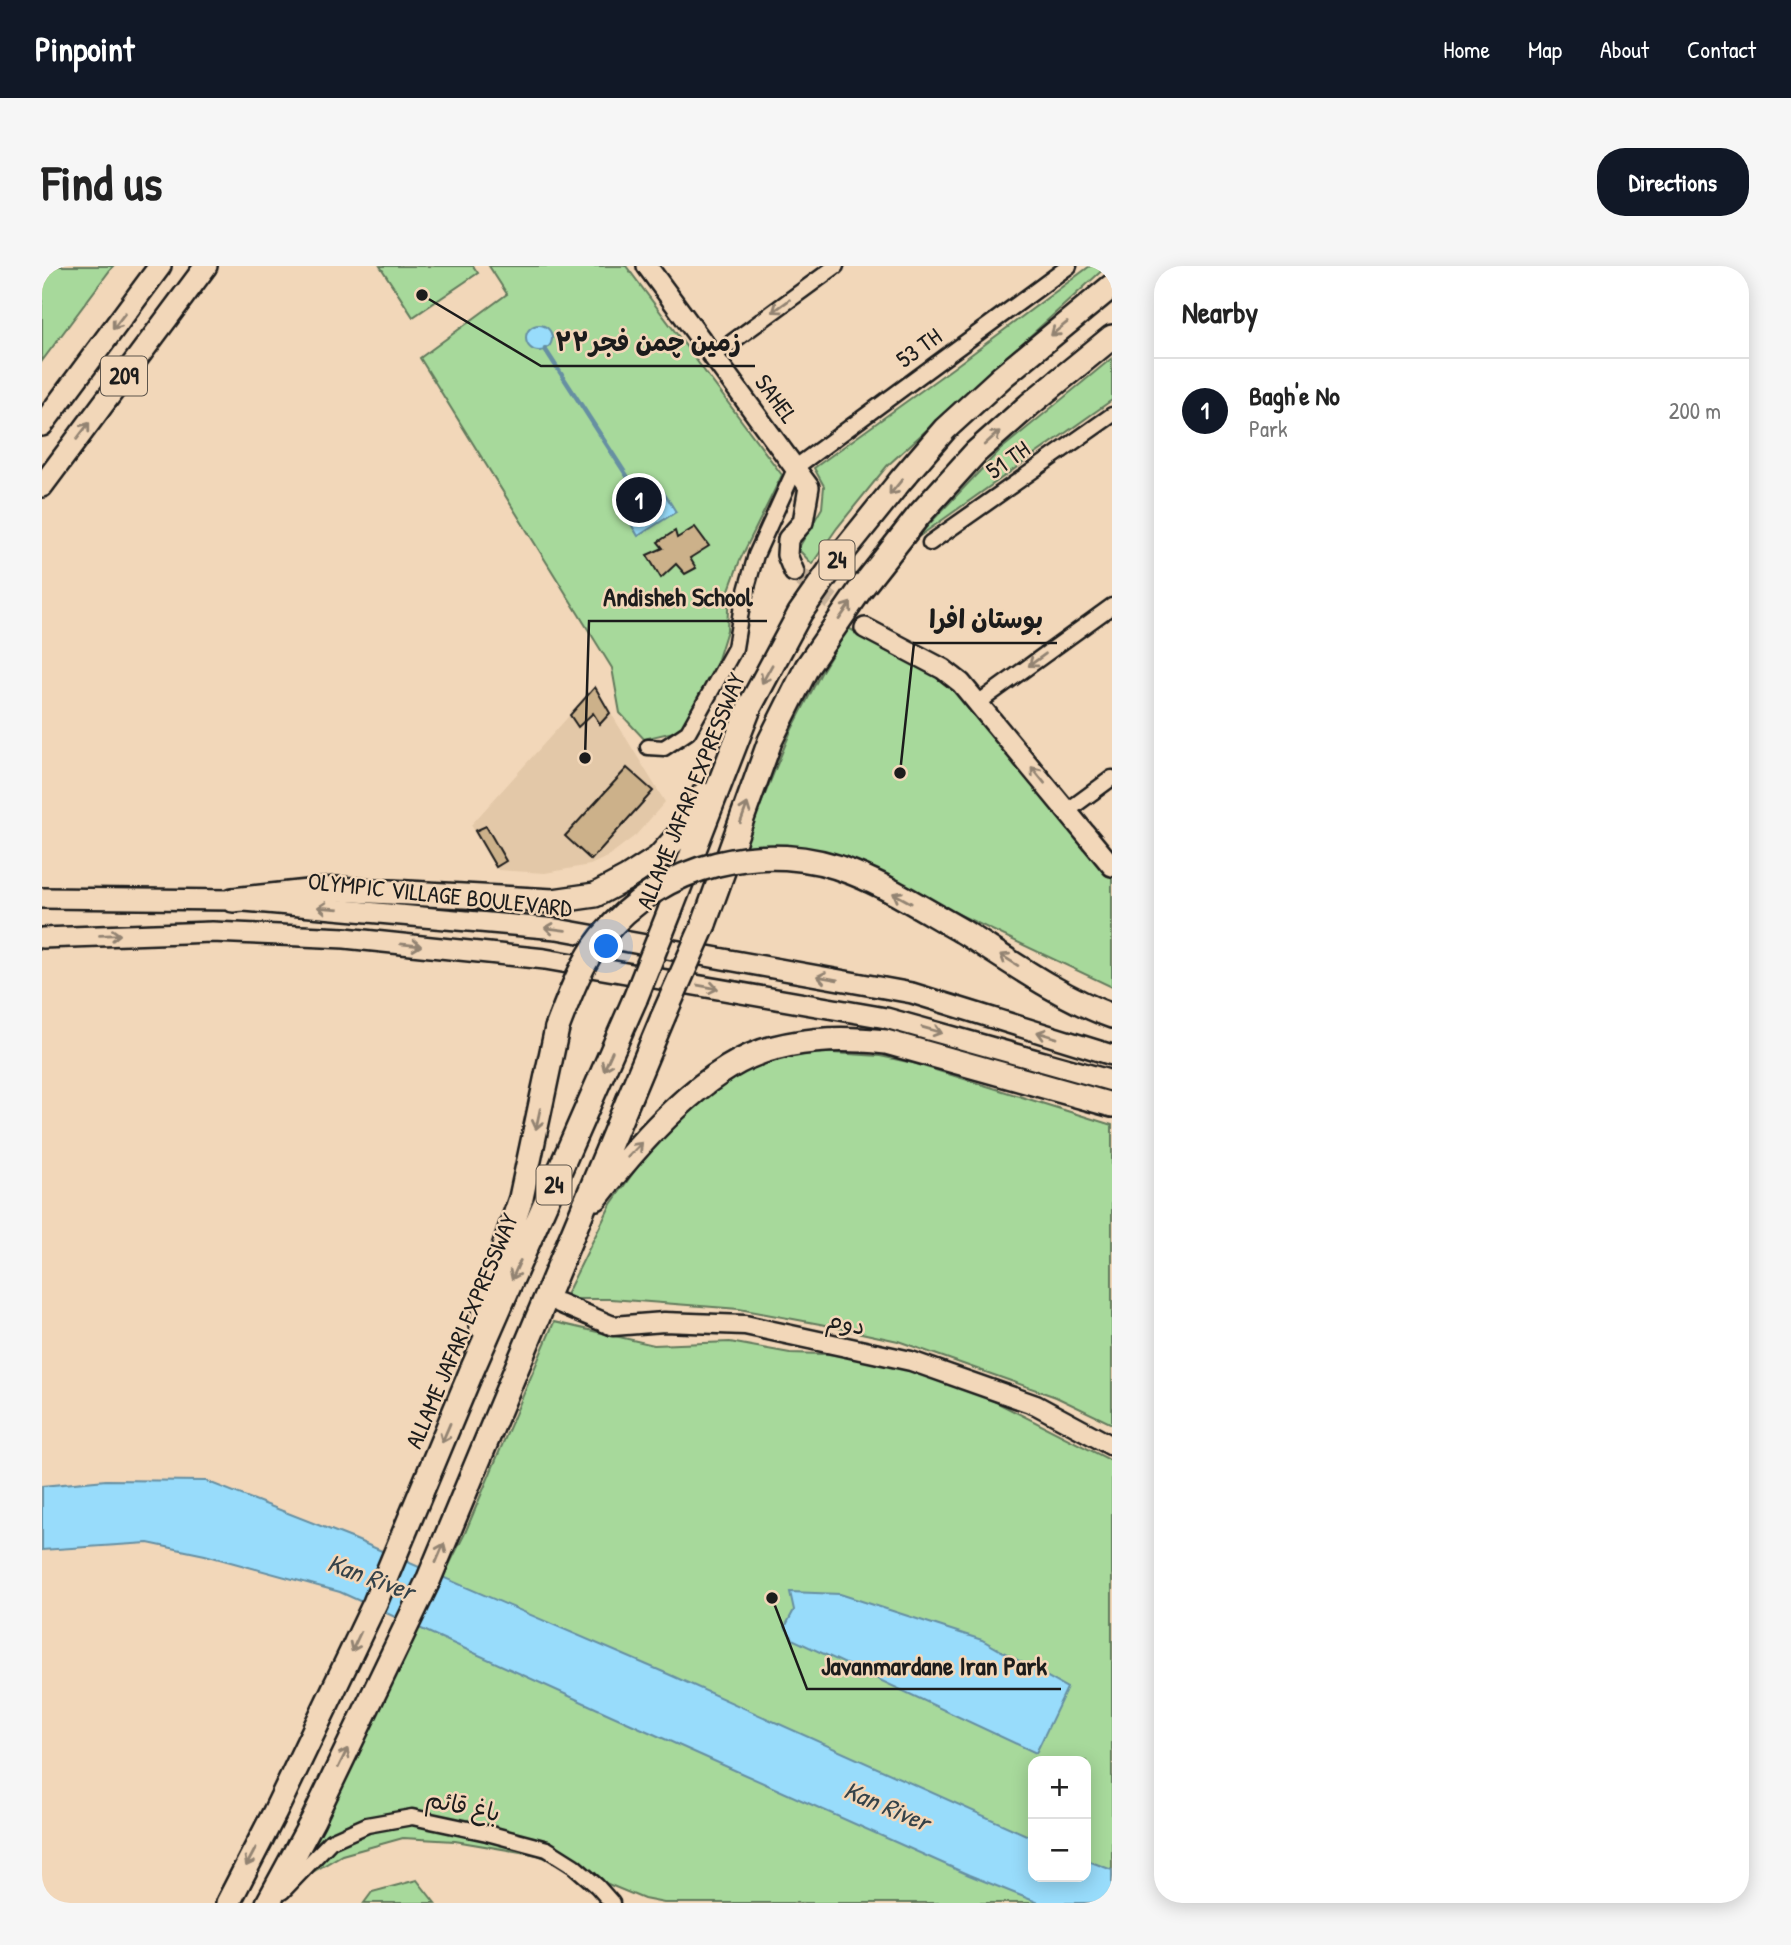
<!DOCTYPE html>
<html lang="en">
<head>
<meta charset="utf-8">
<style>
  :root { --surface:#fff; --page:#f6f6f6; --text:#222; --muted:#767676; --line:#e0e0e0; --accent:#111827 }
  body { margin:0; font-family:"Patrick Hand","Playpen Sans Arabic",sans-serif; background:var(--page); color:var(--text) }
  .controls { position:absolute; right:21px; bottom:21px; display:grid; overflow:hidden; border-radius:14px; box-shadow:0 4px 18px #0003 }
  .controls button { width:63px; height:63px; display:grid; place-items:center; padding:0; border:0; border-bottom:2px solid var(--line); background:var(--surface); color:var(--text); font:35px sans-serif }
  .you { position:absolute; left:565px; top:681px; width:24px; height:24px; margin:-18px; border:5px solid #fff; border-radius:50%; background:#1a73e8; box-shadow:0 0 0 10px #1a73e833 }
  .badge { display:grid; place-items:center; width:46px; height:46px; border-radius:50%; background:var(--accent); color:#fff; font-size:23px; font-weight:700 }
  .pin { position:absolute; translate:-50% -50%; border:4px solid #fff; box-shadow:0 2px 7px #0006 }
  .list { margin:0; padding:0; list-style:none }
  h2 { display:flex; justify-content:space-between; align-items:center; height:91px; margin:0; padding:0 28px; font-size:30px }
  h2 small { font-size:23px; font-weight:400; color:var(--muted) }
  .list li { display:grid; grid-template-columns:46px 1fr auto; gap:21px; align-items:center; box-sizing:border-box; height:105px; padding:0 28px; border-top:2px solid var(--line) }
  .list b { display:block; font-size:26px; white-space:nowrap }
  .list p { margin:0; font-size:23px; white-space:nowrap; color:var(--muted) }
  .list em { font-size:23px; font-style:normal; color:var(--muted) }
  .map { position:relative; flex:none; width:1070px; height:1637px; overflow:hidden; border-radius:28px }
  header { display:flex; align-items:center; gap:42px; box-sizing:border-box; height:98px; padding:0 35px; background:var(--accent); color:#fff }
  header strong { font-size:33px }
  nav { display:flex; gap:38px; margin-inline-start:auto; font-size:24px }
  .intro { display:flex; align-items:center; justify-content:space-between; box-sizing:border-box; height:168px; padding:0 42px }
  h1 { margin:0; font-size:49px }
  .button { padding:18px 32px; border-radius:28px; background:var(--accent); color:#fff; font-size:24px; font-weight:700 }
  main { display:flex; gap:42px; padding:0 42px }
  aside { flex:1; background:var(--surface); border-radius:28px; box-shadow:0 4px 18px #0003 }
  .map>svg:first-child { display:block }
  .built { fill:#e3c8a8 }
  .green { fill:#a7d99b; stroke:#627a5c; stroke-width:2; fill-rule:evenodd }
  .water { fill:#98dcfb; stroke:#668fa2; stroke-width:2 }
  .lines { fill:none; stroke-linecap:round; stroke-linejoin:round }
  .stream { stroke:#668fa2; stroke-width:4.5 }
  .building { fill:#ccb18a; stroke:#1c1c1c; stroke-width:2 }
  .secondary-tunnel { stroke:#c7b29a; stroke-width:19; stroke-dasharray:19 10; stroke-linecap:butt }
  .minor-casing { stroke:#1c1c1c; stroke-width:19 }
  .tertiary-casing { stroke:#1c1c1c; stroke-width:23 }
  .secondary-casing { stroke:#1c1c1c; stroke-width:24 }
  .primary-casing { stroke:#1c1c1c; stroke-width:26 }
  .trunk-casing { stroke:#1c1c1c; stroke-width:28 }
  .minor { stroke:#f2d7b9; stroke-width:14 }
  .tertiary { stroke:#f2d7b9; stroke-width:18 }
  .secondary { stroke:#f2d7b9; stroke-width:19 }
  .primary { stroke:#f2d7b9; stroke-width:21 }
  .trunk { stroke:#f2d7b9; stroke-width:23 }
  .trunk-bridge-casing { stroke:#1c1c1c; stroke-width:28; stroke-linecap:butt }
  .trunk-bridge { stroke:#f2d7b9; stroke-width:23 }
  .oneway { stroke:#928372 }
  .labels { text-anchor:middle; stroke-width:5; stroke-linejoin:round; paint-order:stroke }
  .shield { fill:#f2d7b9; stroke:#5c544b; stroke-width:2 }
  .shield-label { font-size:23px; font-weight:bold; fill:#1c1c1c }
  .street-label { font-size:24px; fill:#1c1c1c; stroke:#f2d7b9 }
  .water-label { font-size:26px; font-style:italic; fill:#354249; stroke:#f2d7b9 }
  .leader { fill:none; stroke:#1c1c1c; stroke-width:2.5 }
  .callout-dot { fill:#1c1c1c; stroke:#f2d7b9; stroke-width:2.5 }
  .callout-label { font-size:26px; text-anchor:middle; font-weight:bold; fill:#1c1c1c; stroke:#f2d7b9; stroke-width:5; stroke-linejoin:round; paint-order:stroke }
</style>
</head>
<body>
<header>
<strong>Pinpoint</strong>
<nav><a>Home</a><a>Map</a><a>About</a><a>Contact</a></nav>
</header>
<div class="intro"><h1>Find us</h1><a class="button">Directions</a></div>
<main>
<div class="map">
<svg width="1070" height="1637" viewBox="0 0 1070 1637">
  <rect width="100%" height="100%" fill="#f2d7b9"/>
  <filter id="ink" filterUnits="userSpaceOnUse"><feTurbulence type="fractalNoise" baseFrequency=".0143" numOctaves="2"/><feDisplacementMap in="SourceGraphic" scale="14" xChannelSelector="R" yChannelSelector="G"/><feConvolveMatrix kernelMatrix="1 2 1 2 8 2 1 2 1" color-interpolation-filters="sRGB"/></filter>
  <g filter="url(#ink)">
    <!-- built -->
    <path class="built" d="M553,421L623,536L594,569L565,591L548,599L503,607L456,604L429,559Z"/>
    <!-- green -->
    <path class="green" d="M0,0H71L0,95Z
      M338,0H431L436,7L371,51Z
      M447,0H584L740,209L698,294L687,324L685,364L671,409L640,464L602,473L578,447L570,402L378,92L465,28Z
      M1048,0H1065L845,200L795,262L770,298L756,283L780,242L782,220L772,202L911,102Z
      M1070,92V134L872,274L958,184Z
      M806,362L912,418L1070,611V721L813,599L701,582L748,467L780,405Z
      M775,786L838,790L871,797L1070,859V1158L1014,1131L856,1075L778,1058L697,1043L569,1033H522L569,938L601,893L639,849L676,818L726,792Z
      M512,1056L612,1079L688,1076L748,1087L817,1089L874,1104L948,1133L1070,1195V1637H622L602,1633L496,1589L413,1575L361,1572L300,1589L247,1620L423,1267ZM991,1495H1044V1611H991Z
      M375,1614L393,1637H322L330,1626Z"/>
    <!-- water -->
    <path class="water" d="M484 72a13 13 0 1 1 26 0a13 13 0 1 1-26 0Z
      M618,220L634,246L596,270L580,243L604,225Z
      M64,1214L164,1215L312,1273L626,1408L991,1572V1611H1044V1594L1070,1604V1637H997L927,1609L569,1449L298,1326L163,1289L106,1277L0,1284V1220Z
      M748,1326L798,1328L940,1374L1025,1422L994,1487L752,1374L743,1361L752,1344Z"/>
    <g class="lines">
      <!-- stream -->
      <path class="stream" d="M503,83L598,230"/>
    </g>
    <!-- building -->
    <path class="building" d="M653,261L667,280L648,292L654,302L643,308L634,298L619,312L605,289L621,282L616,276L633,265L635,272Z
      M553,421L568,447L558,458L551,447L536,461L528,449Z
      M585,502L611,525L549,594L523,570Z
      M444,560L464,595L454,601L433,565Z"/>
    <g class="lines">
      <!-- secondary-tunnel -->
      <path class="secondary-tunnel" d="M752,306L823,362"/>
      <defs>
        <path id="minor" d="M671,90L794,0
          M888,277L1070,149
          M936,437L1070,340
          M606,481L622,482L646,466L693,382L700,339L714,289L754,201L1027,0
          M1025,545L1070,512
          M240,1626L289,1575L325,1559L370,1551L445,1567L505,1583L532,1600L555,1620L570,1637"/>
        <path id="tertiary" d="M517,1037L571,1060L622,1056L703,1059L869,1095L994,1139L1070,1180"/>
        <path id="secondary" d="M605,0L767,221L761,256L746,273L745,289L752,306
          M823,362L901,403L919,417L1070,600
          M0,632L191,634L515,663L870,727L1070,789
          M0,672L170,666L303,672L503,693L844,752L1070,815"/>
        <path id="primary" d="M0,159L118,0
          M0,220L164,0"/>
        <path id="trunk" d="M191,634L294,623L511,635L553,629L585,612L616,592L642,563L661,529
          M628,645L708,440L758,347L797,291L859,214L903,163L961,110L1070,20
          M662,658L728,475L765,401L818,324L877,249L934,186L987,139L1070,71
          M920,665C966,694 1019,732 1070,750
          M554,932C595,879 664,798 732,782C771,772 804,772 844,776L1070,839
          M439,1060L446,1027L479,932L515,762
          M186,1637L233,1546L333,1337L430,1104L593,733
          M226,1637L271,1554L386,1315L621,751"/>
      </defs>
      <!-- minor casing -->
      <use href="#minor" class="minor-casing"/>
      <!-- tertiary casing -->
      <use href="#tertiary" class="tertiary-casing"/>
      <!-- secondary casing -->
      <use href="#secondary" class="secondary-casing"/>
      <!-- primary casing -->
      <use href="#primary" class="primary-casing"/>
      <!-- trunk casing -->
      <use href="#trunk" class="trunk-casing"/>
      <!-- minor -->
      <use href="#minor" class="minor"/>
      <!-- tertiary -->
      <use href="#tertiary" class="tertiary"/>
      <!-- secondary -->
      <use href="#secondary" class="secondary"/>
      <!-- primary -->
      <use href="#primary" class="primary"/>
      <!-- trunk -->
      <use href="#trunk" class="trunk"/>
      <defs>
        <path id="trunk-bridge" d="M593,733L628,645
          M621,751L662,658
          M515,762C527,731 539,697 560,671C618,598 725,571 811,607C849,622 884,645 920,665"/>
      </defs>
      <!-- trunk-bridge casing -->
      <use href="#trunk-bridge" class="trunk-bridge-casing"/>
      <!-- trunk-bridge -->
      <use href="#trunk-bridge" class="trunk-bridge"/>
    </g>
    <!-- one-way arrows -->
    <defs><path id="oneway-shaft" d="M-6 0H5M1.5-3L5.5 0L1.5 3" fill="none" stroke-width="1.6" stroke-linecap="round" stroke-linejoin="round" transform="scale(1.75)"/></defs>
    <g class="oneway">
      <use href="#oneway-shaft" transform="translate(739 40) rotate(144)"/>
      <use href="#oneway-shaft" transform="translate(77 55) rotate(127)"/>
      <use href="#oneway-shaft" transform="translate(1017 63) rotate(141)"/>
      <use href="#oneway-shaft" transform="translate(41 165) rotate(-53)"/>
      <use href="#oneway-shaft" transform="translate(950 172) rotate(-42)"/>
      <use href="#oneway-shaft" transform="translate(854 221) rotate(129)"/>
      <use href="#oneway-shaft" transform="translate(803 345) rotate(-55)"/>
      <use href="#oneway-shaft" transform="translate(995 394) rotate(144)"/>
      <use href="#oneway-shaft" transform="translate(725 408) rotate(119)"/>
      <use href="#oneway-shaft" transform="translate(996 509) rotate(-129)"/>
      <use href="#oneway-shaft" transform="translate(702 547) rotate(-70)"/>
      <use href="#oneway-shaft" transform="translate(860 632) rotate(-151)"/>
      <use href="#oneway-shaft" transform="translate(286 642) rotate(-175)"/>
      <use href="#oneway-shaft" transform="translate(513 663) rotate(-173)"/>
      <use href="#oneway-shaft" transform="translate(68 669) rotate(-2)"/>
      <use href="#oneway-shaft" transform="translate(369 679) rotate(6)"/>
      <use href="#oneway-shaft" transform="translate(967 694) rotate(-148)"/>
      <use href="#oneway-shaft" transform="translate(785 712) rotate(-170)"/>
      <use href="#oneway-shaft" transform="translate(666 721) rotate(10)"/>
      <use href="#oneway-shaft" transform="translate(890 764) rotate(16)"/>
      <use href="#oneway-shaft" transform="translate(1005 769) rotate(-163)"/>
      <use href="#oneway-shaft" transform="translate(566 795) rotate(114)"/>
      <use href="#oneway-shaft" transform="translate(496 853) rotate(102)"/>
      <use href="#oneway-shaft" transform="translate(593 884) rotate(-46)"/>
      <use href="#oneway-shaft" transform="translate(474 1004) rotate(114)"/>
      <use href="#oneway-shaft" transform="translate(404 1167) rotate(113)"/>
      <use href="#oneway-shaft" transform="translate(398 1287) rotate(-67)"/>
      <use href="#oneway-shaft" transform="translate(314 1376) rotate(115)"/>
      <use href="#oneway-shaft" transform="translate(301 1492) rotate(-64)"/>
      <use href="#oneway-shaft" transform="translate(209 1591) rotate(118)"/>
    </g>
  </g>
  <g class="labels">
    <!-- shield labels -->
    <g class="shield">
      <rect x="59" y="90.5" width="46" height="39" rx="5"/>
      <rect x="777.5" y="274.5" width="35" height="39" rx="5"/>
      <rect x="494.5" y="899.5" width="35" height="39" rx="5"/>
    </g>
    <g class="shield-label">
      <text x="82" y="118">209</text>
      <text x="795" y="302">24</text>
      <text x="512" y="927">24</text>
    </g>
    <!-- street labels -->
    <g class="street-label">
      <text transform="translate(877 82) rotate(-36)" y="8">53 TH</text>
      <text transform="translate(734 133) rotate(54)" y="8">SAHEL</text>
      <text transform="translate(966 194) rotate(-35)" y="8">51 TH</text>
      <text transform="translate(649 525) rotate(-68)" y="8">ALLAME JAFARI EXPRESSWAY</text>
      <text transform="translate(398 629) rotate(6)" y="8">OLYMPIC VILLAGE BOULEVARD</text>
      <text transform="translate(804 1057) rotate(12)" y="8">دوم</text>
      <text transform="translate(420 1065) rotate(-67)" y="8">ALLAME JAFARI EXPRESSWAY</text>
      <text transform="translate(421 1540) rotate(12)" y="8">باغ قائم</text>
    </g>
    <!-- water labels -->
    <g class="water-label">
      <text transform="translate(329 1311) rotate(20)" y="9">Kan River</text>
      <text transform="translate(845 1540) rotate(23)" y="9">Kan River</text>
    </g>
  </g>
  <!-- callouts -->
  <path class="leader" d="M380 29L499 100H713M543 492L547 355H725M858 507L872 377H1015M730 1332L765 1423H1019"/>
  <g class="callout-dot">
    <circle cx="380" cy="29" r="7"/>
    <circle cx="543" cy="492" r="7"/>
    <circle cx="858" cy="507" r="7"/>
    <circle cx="730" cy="1332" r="7"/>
  </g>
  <g class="callout-label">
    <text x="606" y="85">زمین چمن فجر۲۲</text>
    <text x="636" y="340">Andisheh School</text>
    <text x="944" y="362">بوستان افرا</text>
    <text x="892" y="1409">Javanmardane Iran Park</text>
  </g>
</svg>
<div class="controls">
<button>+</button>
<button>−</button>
</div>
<div class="you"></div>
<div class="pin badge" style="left:597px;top:234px">1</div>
</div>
<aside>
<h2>Nearby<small></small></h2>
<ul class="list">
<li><span class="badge">1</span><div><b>Bagh'e No</b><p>Park</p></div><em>200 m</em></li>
</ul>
</aside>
</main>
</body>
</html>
